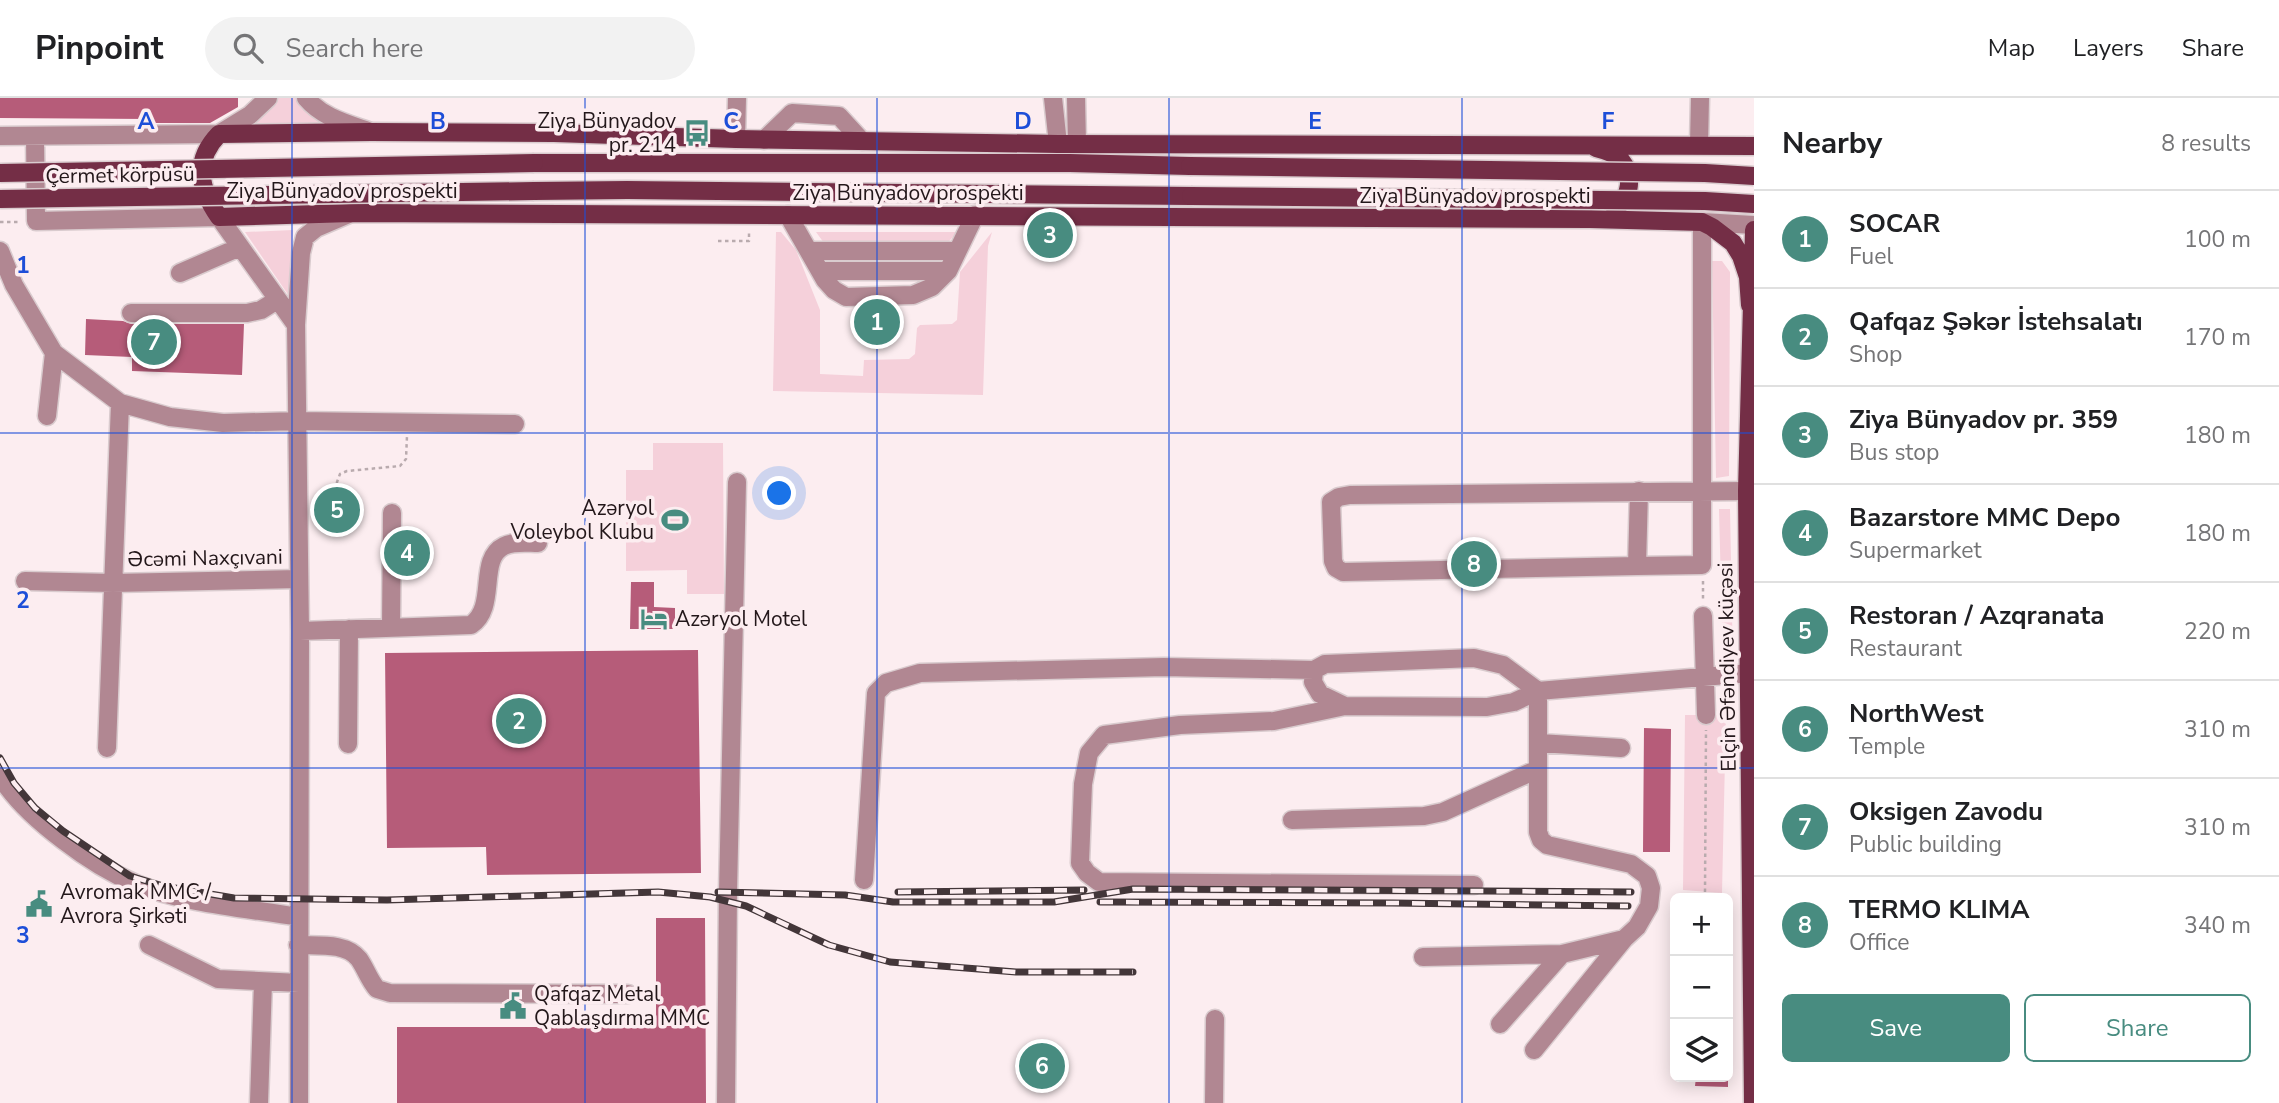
<!DOCTYPE html>
<html lang="en">
<head>
<meta charset="utf-8">
<style>
  :root { --surface:#fff; --page:#f2f2f2; --text:#202124; --muted:#757577; --line:#e0e0e0; --accent:#488c80 }
  body { margin:0; font-family:"Nunito Sans",sans-serif; background:var(--page); color:var(--text) }
  .controls { position:absolute; right:21px; bottom:21px; display:grid; overflow:hidden; border-radius:10px; box-shadow:0 4px 18px #0003 }
  .controls button { width:63px; height:63px; display:grid; place-items:center; padding:0; border:0; border-bottom:2px solid var(--line); background:var(--surface); color:var(--text); font:35px sans-serif }
  .you { position:absolute; left:780px; top:396px; width:24px; height:24px; margin:-18px; border:5px solid #fff; border-radius:50%; background:#1a73e8; box-shadow:0 0 0 10px #1a73e833 }
  .badge { display:grid; place-items:center; width:46px; height:46px; border-radius:50%; background:var(--accent); color:#fff; font-size:23px; font-weight:700 }
  .pin { position:absolute; translate:-50% -50%; border:4px solid #fff; box-shadow:0 2px 7px #0006 }
  .list { margin:0; padding:0; list-style:none }
  h2 { display:flex; justify-content:space-between; align-items:center; height:91px; margin:0; padding:0 28px; font-size:30px }
  h2 small { font-size:23px; font-weight:400; color:var(--muted) }
  .list li { display:grid; grid-template-columns:46px 1fr auto; gap:21px; align-items:center; box-sizing:border-box; height:98px; padding:0 28px; border-top:2px solid var(--line) }
  .list b { display:block; font-size:26px; white-space:nowrap }
  .list p { margin:0; font-size:23px; white-space:nowrap; color:var(--muted) }
  .list em { font-size:23px; font-style:normal; color:var(--muted) }
  .actions { display:flex; gap:14px; padding:21px 28px }
  .actions a { flex:1; padding:16px 0; border:2px solid var(--accent); border-radius:10px; text-align:center; font-size:24px; color:var(--accent) }
  .actions .main { background:var(--accent); color:#fff }
  .icon { flex:none; width:38px; height:38px; fill:none; stroke:currentColor; stroke-width:2; stroke-linecap:round; stroke-linejoin:round }
  .map { position:relative; flex:none; width:1754px; height:1005px; overflow:hidden }
  header { display:flex; align-items:center; gap:42px; box-sizing:border-box; height:98px; padding:0 35px; background:var(--surface); border-bottom:2px solid var(--line) }
  header strong { font-size:33px }
  nav { display:flex; gap:38px; margin-inline-start:auto; font-size:24px }
  .search { width:490px; height:63px; background:var(--page); display:flex; align-items:center; gap:18px; box-sizing:border-box; padding:0 24px; border-radius:38px; color:var(--muted); font-size:26px }
  main { display:flex }
  aside { flex:1; background:var(--surface) }
  .map>svg:first-child { display:block }
  .green { fill:#f5d0da }
  .building { fill:#b65c79 }
  .lines { fill:none; stroke-linecap:round; stroke-linejoin:round }
  .minor-casing { stroke:#d9cbce; stroke-width:21 }
  .major-casing { stroke:#d9cbce; stroke-width:21 }
  .path { stroke:#b9abae; stroke-width:2.5; stroke-dasharray:3.5 3.5; stroke-linecap:butt }
  .minor { stroke:#b18792; stroke-width:18 }
  .major { stroke:#742e46; stroke-width:18 }
  .rail-casing { stroke:#433639; stroke-width:7 }
  .rail { stroke:#fcedf0; stroke-width:4.5; stroke-dasharray:13; stroke-linecap:butt }
  .major-bridge-casing { stroke:#d9cbce; stroke-width:21; stroke-linecap:butt }
  .major-bridge { stroke:#742e46; stroke-width:18 }
  .grid { fill:none; stroke:#1d4ed8; stroke-width:2; stroke-opacity:0.55 }
  .labels { text-anchor:middle; stroke-width:7; stroke-linejoin:round; paint-order:stroke }
  .poi-label { font-size:21px; fill:#23171a; stroke:#fcedf0; text-anchor:start }
  .street-label { font-size:21px; fill:#23171a; stroke:#fcedf0 }
  .grid-label { font-size:23px; text-anchor:middle; font-weight:bold; fill:#1d4ed8; stroke:#fcedf0; stroke-width:7; stroke-linejoin:round; paint-order:stroke }
</style>
</head>
<body>
<header>
<strong>Pinpoint</strong>
<div class="search"><svg class="icon" aria-label="search" viewBox="0 0 24 24"><circle cx="10" cy="10" r="6"/><path d="M15 15l6 6"/></svg>Search here</div>
<nav><a>Map</a><a>Layers</a><a>Share</a></nav>
</header>
<main>
<div class="map">
<svg width="1754" height="1005" viewBox="0 0 1754 1005">
  <rect width="100%" height="100%" fill="#fcedf0"/>
  <!-- green -->
  <path class="green" d="M276,0H297L313,19L328,27H253Z
    M293,132L289,198L245,134Z
    M776,134H781L796,152L820,212V276L863,278L864,262L909,261L915,256L917,230L920,227L952,226L957,222L960,174L992,134L988,148L983,297L773,293Z
    M816,134H958L946,146L824,145Z
    M1712,163H1722L1730,174L1729,378L1716,380Z
    M653,345H723L724,496H687V472L626,473V372H653Z
    M1719,411H1730L1733,569H1723Z
    M1685,617H1726L1722,795L1683,792Z"/>
  <!-- building -->
  <path class="building" d="M0,0H238V9L210,25H149V21L0,20Z
    M86,221L123,223L131,226H244L242,277L132,273V259L85,257Z
    M631,484H654V509L675,510V531H630Z
    M698,552L701,775L487,777L486,749L387,750L385,555Z
    M1644,630L1671,631L1670,754H1643Z
    M656,820H705L706,1005H397V929H656Z
    M1696,979H1728V989L1695,988Z"/>
  <g class="lines">
    <defs>
      <path id="minor" d="M306,0C322,19 345,25 368,33
        M1053,0L1058,46
        M1076,0L1077,45
        M0,38L219,36L250,17L268,0
        M35,38L36,123L219,119L296,227
        M736,41L737,0
        M764,42L792,15L839,18L862,43
        M1699,47L1700,0
        M788,117L825,182L834,192L846,199L913,197L932,189L948,173L975,117
        M0,153L14,187L54,255L120,305L170,319L223,325L298,323L515,326
        M809,153H957
        M820,173H948
        M180,175L240,149
        M131,215H247L261,212L277,202
        M47,318L54,255
        M1639,393L1637,468L1343,474L1336,470L1333,463L1331,404L1339,399L1350,397L1747,393
        M1637,468L1702,467V124L1754,127
        M25,483L113,485L298,481
        M1703,518L1706,617
        M391,530L392,415
        M300,533L471,527C498,509 477,461 504,448C514,443 528,445 538,445
        M1474,560L1503,567L1538,593L1514,604L1487,609L1345,608L1320,596L1313,584L1314,572L1325,566Z
        M1345,608L1274,623L1180,627L1104,637L1089,655L1083,686L1080,765L1087,775L1099,784L1474,787
        M1539,645L1621,650
        M348,646L349,531
        M107,650L120,305
        M0,678C16,704 39,724 63,742C85,759 110,775 136,786C187,806 245,810 299,819
        M1292,722L1424,718L1443,714L1538,671
        M864,782L876,595L886,585L920,575L1164,569L1314,572
        M149,847L218,881L299,885
        M298,847C317,848 346,844 359,861C366,871 369,882 377,891L390,895L628,896
        M1423,859L1562,856L1624,841L1637,829L1649,808L1651,790L1647,778L1631,766L1547,747L1541,742L1538,734V593L1750,575
        M1500,926L1562,856
        M1534,952L1624,841
        M259,1005L263,884
        M299,1005L300,533L296,227L301,155L305,139L316,130L351,115
        M726,1005L728,794L737,384
        M1214,1005L1215,921"/>
      <path id="major" d="M1596,50C1604,52 1615,55 1621,62C1633,77 1632,99 1615,110
        M534,65H1070L1190,68
        M534,93L627,92L1191,98
        M1750,207L1748,179L1741,158L1733,145L1712,129L1702,124L1590,121L351,115L219,119C199,90 193,63 219,36L371,34L554,35L736,41L1058,46L1754,48
        M1753,1005L1747,393L1754,132"/>
    </defs>
    <!-- minor casing -->
    <use href="#minor" class="minor-casing"/>
    <!-- major casing -->
    <use href="#major" class="major-casing"/>
    <!-- path -->
    <path class="path" d="M0,124H21
      M718,143H749V132
      M335,434L337,384L340,376L347,373L400,368L406,361L407,338
      M1703,483V504
      M1705,794L1706,632"/>
    <!-- minor -->
    <use href="#minor" class="minor"/>
    <!-- major -->
    <use href="#major" class="major"/>
    <defs>
      <path id="rail" d="M0,660L14,685L35,710L63,733L130,778L163,788L234,800L387,802L658,794L710,799L746,808L829,847L890,864L1016,874H1133
        M718,794L845,797L893,804H1054L1133,791L1631,794
        M898,794L1084,792
        M1100,804L1392,805L1628,808"/>
    </defs>
    <!-- rail casing -->
    <use href="#rail" class="rail-casing"/>
    <!-- rail -->
    <use href="#rail" class="rail"/>
    <defs>
      <path id="major-bridge" d="M1190,68L1705,75L1754,78
        M0,75L534,65
        M1191,98L1705,103L1754,106
        M0,101L534,93"/>
    </defs>
    <!-- major-bridge casing -->
    <use href="#major-bridge" class="major-bridge-casing"/>
    <!-- major-bridge -->
    <use href="#major-bridge" class="major-bridge"/>
  </g>
  <!-- grid -->
  <path class="grid" d="M292,0V1005M585,0V1005M877,0V1005M1169,0V1005M1462,0V1005M0,335H1754M0,670H1754"/>
  <!-- icons -->
  <defs>
    <symbol id="bus-bare" viewBox="-9 -9 18 18"><path d="M-5-6H5V4H4V6H2V4H-2V6H-4V4H-5ZM-3.5-4V0h7V-4ZM-3.5 1.2v1.5H-2V1.2ZM2 1.2v1.5H3.5V1.2Z" fill="#488c80" stroke="#fcedf0" stroke-width="2.5" paint-order="stroke"/></symbol>
    <symbol id="stadium-bare" viewBox="-9 -9 18 18"><path d="M0-5a6.5 5 0 1 0 0 10a6.5 5 0 1 0 0-10ZM-3.5-1.8h7v3.6h-7Z" fill="#488c80" stroke="#fcedf0" stroke-width="2.5" paint-order="stroke"/></symbol>
    <symbol id="hotel-bare" viewBox="-9 -9 18 18"><path d="M-6-4.5h1.5V1H6V5H4.5V3h-9V5H-6ZM-4 0a1.8 1.8 0 1 1 3.6 0ZM.5 0V-2.5h3Q6-2.5 6 0Z" fill="#488c80" stroke="#fcedf0" stroke-width="2.5" paint-order="stroke"/></symbol>
    <symbol id="civic-bare" viewBox="-9 -9 18 18"><path d="M-.6-6.5H3V-4.5H.6V-3L4-1V1h2V6H-6V1h2V-1L-.6-3ZM-1.2 2.5V6h2.4V2.5Z" fill="#488c80" stroke="#fcedf0" stroke-width="2.5" paint-order="stroke"/></symbol>
  </defs>
  <g fill-rule="evenodd">
    <use href="#bus-bare" x="678" y="16" width="38" height="38"/>
    <use href="#stadium-bare" x="656" y="403" width="38" height="38"/>
    <use href="#hotel-bare" x="635" y="502" width="38" height="38"/>
    <use href="#civic-bare" x="20" y="787" width="38" height="38"/>
    <use href="#civic-bare" x="494" y="889" width="38" height="38"/>
  </g>
  <g class="labels">
    <!-- poi labels -->
    <g class="poi-label">
      <text x="676" y="30" text-anchor="end">Ziya Bünyadov<tspan x="676" dy="24">pr. 214</tspan></text>
      <text x="654" y="417" text-anchor="end">Azəryol<tspan x="654" dy="24">Voleybol Klubu</tspan></text>
      <text x="675" y="528">Azəryol Motel</text>
      <text x="60" y="801">Avromak MMC /<tspan x="60" dy="24">Avrora Şirkəti</tspan></text>
      <text x="534" y="903">Qafqaz Metal<tspan x="534" dy="24">Qablaşdırma MMC</tspan></text>
    </g>
    <!-- street labels -->
    <g class="street-label">
      <text transform="translate(120 77) rotate(-1)" y="7">Çermet körpüsü</text>
      <text x="342" y="100">Ziya Bünyadov prospekti</text>
      <text x="908" y="102">Ziya Bünyadov prospekti</text>
      <text x="1475" y="105">Ziya Bünyadov prospekti</text>
      <text transform="translate(205 460) rotate(-1)" y="7">Əcəmi Naxçıvani</text>
      <text transform="translate(1727 569) rotate(-91)" y="7">Elçin Əfəndiyev küçəsi</text>
    </g>
  </g>
  <g class="grid-label">
    <text x="146" y="31">A</text>
    <text x="438" y="31">B</text>
    <text x="731" y="31">C</text>
    <text x="1023" y="31">D</text>
    <text x="1315" y="31">E</text>
    <text x="1608" y="31">F</text>
    <text x="23" y="175">1</text>
    <text x="23" y="510">2</text>
    <text x="23" y="845">3</text>
  </g>
</svg>
<div class="controls">
<button>+</button>
<button>−</button>
<button><svg class="icon" aria-label="layers" viewBox="0 0 24 24"><path d="M12 4l9 5-9 5-9-5zM3 14l9 5 9-5"/></svg></button>
</div>
<div class="you"></div>
<div class="pin badge" style="left:877px;top:224px">1</div>
<div class="pin badge" style="left:519px;top:623px">2</div>
<div class="pin badge" style="left:1050px;top:137px">3</div>
<div class="pin badge" style="left:407px;top:455px">4</div>
<div class="pin badge" style="left:337px;top:412px">5</div>
<div class="pin badge" style="left:1042px;top:968px">6</div>
<div class="pin badge" style="left:154px;top:244px">7</div>
<div class="pin badge" style="left:1474px;top:466px">8</div>
</div>
<aside>
<h2>Nearby<small>8 results</small></h2>
<ul class="list">
<li><span class="badge">1</span><div><b>SOCAR</b><p>Fuel</p></div><em>100 m</em></li>
<li><span class="badge">2</span><div><b>Qafqaz Şəkər İstehsalatı</b><p>Shop</p></div><em>170 m</em></li>
<li><span class="badge">3</span><div><b>Ziya Bünyadov pr. 359</b><p>Bus stop</p></div><em>180 m</em></li>
<li><span class="badge">4</span><div><b>Bazarstore MMC Depo</b><p>Supermarket</p></div><em>180 m</em></li>
<li><span class="badge">5</span><div><b>Restoran / Azqranata</b><p>Restaurant</p></div><em>220 m</em></li>
<li><span class="badge">6</span><div><b>NorthWest</b><p>Temple</p></div><em>310 m</em></li>
<li><span class="badge">7</span><div><b>Oksigen Zavodu</b><p>Public building</p></div><em>310 m</em></li>
<li><span class="badge">8</span><div><b>TERMO KLIMA</b><p>Office</p></div><em>340 m</em></li>
</ul>
<div class="actions"><a class="main">Save</a><a>Share</a></div>
</aside>
</main>
</body>
</html>
